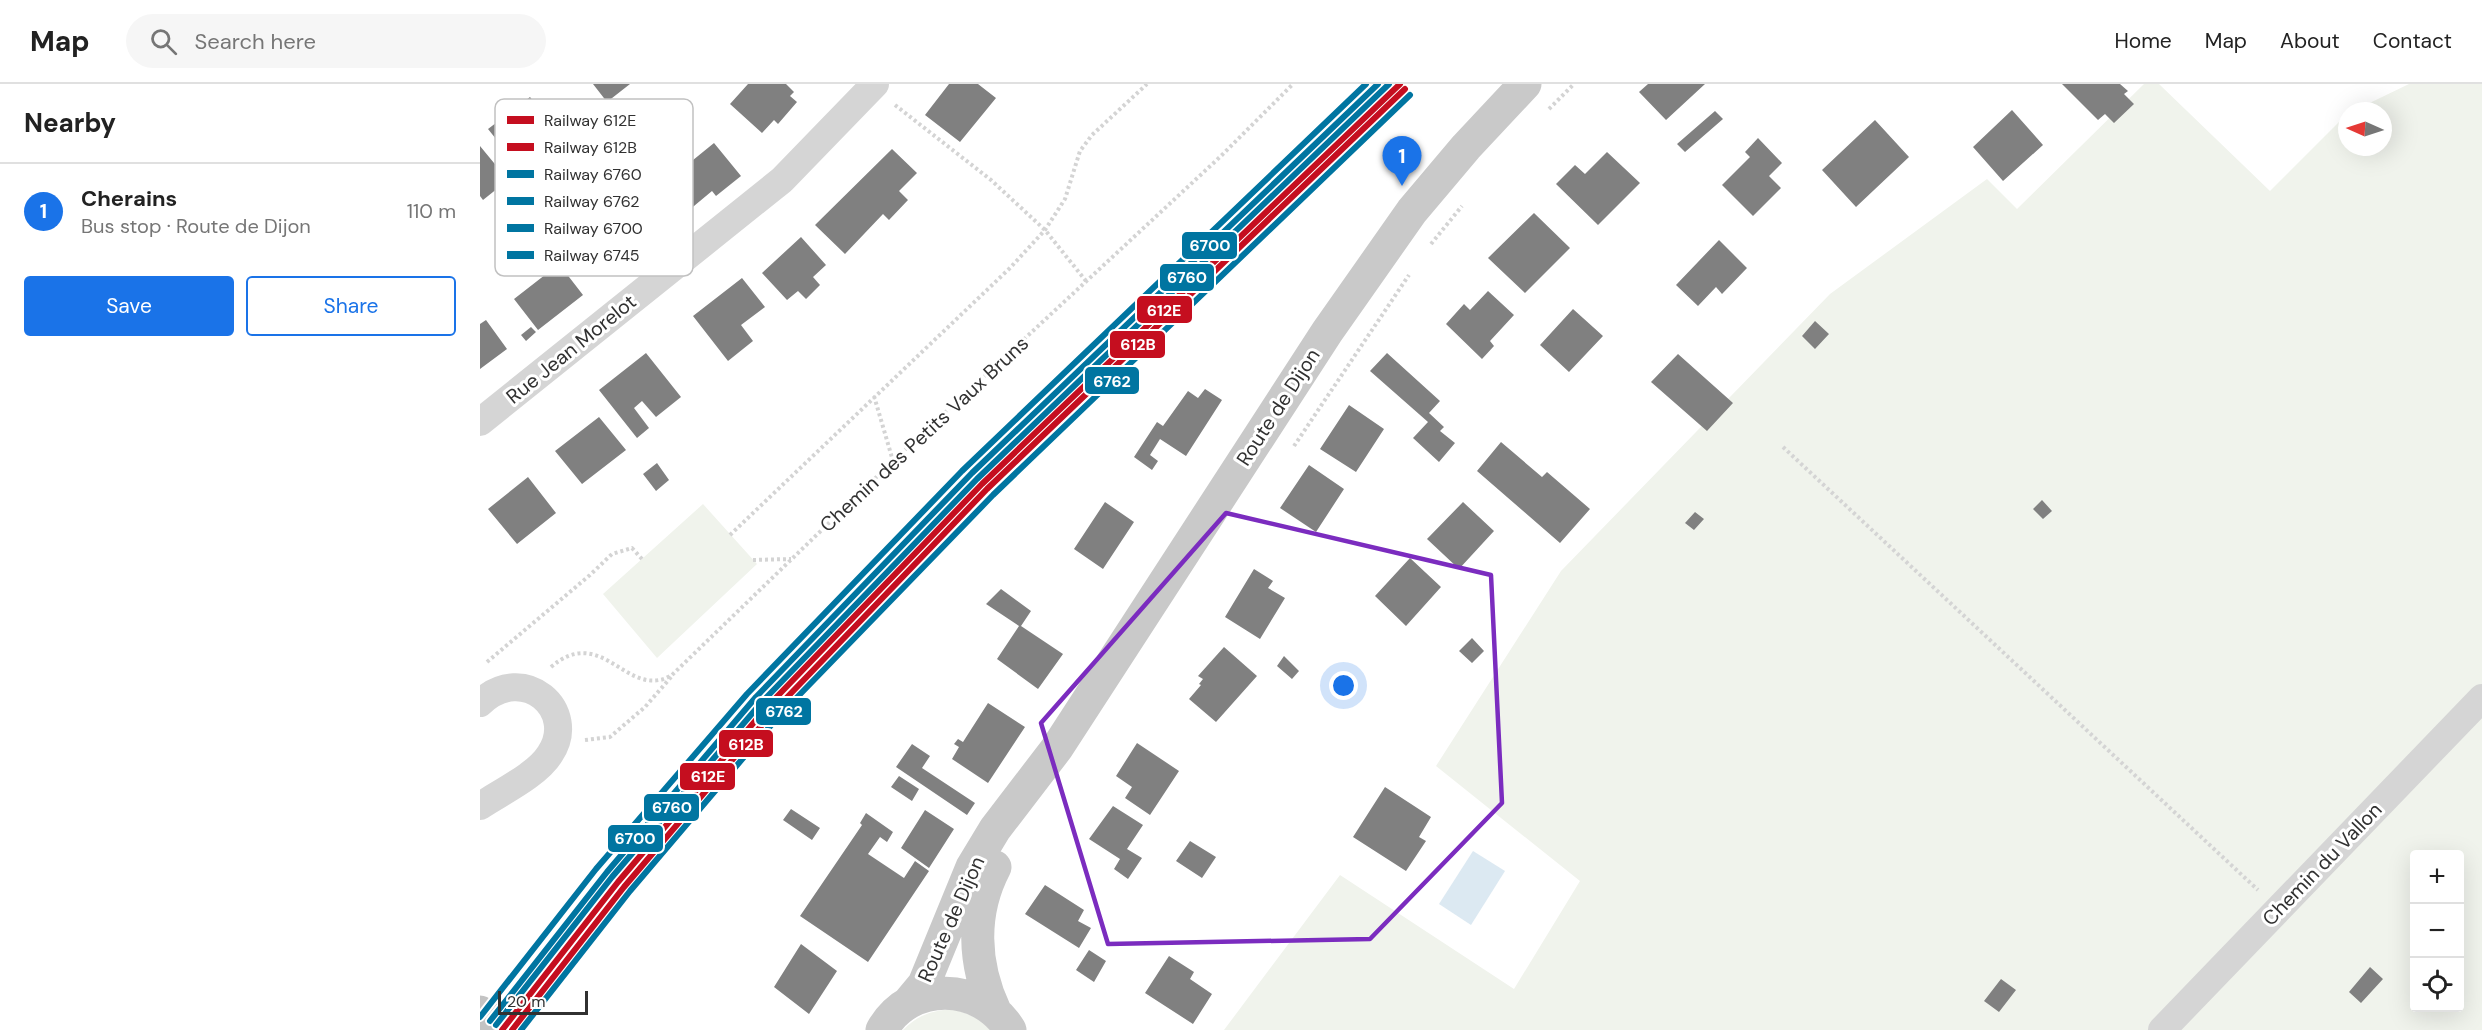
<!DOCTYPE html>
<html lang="en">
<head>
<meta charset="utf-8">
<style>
  :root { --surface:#fff; --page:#f6f6f6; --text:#222; --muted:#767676; --line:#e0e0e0; --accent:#1a73e8 }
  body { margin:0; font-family:"DM Sans",sans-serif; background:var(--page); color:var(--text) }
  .controls { position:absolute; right:18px; bottom:18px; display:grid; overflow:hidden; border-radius:6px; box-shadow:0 6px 24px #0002 }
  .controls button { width:54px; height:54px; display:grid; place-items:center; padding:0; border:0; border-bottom:2px solid var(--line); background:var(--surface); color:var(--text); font:30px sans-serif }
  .compass { position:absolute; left:1858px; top:18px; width:54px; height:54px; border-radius:50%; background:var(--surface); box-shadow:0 6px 24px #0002; rotate:273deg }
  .scale { position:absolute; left:18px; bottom:15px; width:90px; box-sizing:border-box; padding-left:6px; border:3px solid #313131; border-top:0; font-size:16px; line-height:21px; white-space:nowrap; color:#313131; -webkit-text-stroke:4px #fff; paint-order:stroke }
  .you { position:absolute; left:864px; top:602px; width:21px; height:21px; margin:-15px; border:4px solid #fff; border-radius:50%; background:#1a73e8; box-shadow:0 0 0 9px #1a73e833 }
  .badge { display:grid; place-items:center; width:39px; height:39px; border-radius:50%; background:var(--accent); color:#fff; font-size:20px; font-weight:700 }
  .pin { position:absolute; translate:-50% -50px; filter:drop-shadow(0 2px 3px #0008) }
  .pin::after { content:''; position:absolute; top:32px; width:21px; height:18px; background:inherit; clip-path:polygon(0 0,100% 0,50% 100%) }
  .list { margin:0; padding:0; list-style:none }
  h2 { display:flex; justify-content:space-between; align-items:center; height:78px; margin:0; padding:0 24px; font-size:26px }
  h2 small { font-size:20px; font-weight:400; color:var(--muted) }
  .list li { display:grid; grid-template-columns:39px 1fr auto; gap:18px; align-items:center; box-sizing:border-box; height:96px; padding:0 24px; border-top:2px solid var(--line) }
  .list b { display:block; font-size:22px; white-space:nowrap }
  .list p { margin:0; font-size:20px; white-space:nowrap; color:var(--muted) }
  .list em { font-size:20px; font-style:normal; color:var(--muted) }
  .actions { display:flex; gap:12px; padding:18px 24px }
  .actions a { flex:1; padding:14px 0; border:2px solid var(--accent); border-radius:6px; text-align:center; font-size:21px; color:var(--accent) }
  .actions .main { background:var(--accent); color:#fff }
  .icon { flex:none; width:33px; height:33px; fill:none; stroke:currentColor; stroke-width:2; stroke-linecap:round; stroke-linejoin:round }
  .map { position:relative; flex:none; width:2002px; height:946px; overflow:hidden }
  header { display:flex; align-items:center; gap:36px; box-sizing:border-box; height:84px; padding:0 30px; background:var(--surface); border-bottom:2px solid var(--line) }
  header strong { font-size:28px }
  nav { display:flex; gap:33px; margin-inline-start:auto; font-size:21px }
  .search { width:420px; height:54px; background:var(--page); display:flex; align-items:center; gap:15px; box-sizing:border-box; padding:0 21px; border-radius:33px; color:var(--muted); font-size:22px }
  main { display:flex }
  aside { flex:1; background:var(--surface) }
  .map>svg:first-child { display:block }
  .green { fill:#f0f3ec; fill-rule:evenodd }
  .water { fill:#dce9f2 }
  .building { fill:#808080 }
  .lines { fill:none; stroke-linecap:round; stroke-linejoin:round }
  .path { stroke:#d4d4d4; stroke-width:4; stroke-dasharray:3 3; stroke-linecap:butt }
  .street { stroke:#d5d5d5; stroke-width:28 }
  .primary { stroke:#c9c9c9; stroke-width:33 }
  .highway { stroke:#c3c3c3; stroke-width:33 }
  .rail-1-casing { stroke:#fff; stroke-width:10 }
  .rail-2-casing { stroke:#fff; stroke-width:10 }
  .rail-3-casing { stroke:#fff; stroke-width:10 }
  .rail-4-casing { stroke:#fff; stroke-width:10 }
  .rail-5-casing { stroke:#fff; stroke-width:10 }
  .rail-6-casing { stroke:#fff; stroke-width:10 }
  .rail-1 { stroke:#c50e1f; stroke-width:6 }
  .rail-2 { stroke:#c50e1f; stroke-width:6 }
  .rail-3 { stroke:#0075a1; stroke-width:6 }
  .rail-4 { stroke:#0075a1; stroke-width:6 }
  .rail-5 { stroke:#0075a1; stroke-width:6 }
  .rail-6 { stroke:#0075a1; stroke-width:6 }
  .marked { fill:none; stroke:#7b2cbf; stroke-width:4.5; stroke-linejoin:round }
  .labels { text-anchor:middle; stroke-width:6; stroke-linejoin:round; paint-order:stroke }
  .street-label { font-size:20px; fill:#313131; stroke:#fff }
  .key { fill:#fff; stroke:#c1c1c1; stroke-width:1.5 }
  .key-label { font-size:16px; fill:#313131 }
  .line-badge { stroke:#fff; stroke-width:2 }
  .badge-label { font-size:16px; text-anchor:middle; font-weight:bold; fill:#fff }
</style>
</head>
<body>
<header>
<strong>Map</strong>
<div class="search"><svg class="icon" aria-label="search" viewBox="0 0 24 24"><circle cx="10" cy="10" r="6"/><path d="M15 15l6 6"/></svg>Search here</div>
<nav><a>Home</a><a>Map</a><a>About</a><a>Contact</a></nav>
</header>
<main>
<aside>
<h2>Nearby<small></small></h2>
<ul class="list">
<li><span class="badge">1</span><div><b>Cherains</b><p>Bus stop · Route de Dijon</p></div><em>110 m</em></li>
</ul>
<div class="actions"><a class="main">Save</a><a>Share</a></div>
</aside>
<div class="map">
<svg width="2002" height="946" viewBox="0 0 2002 946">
  <rect width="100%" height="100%" fill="#fff"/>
  <!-- green -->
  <path class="green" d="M1664,0H1679L1790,107L1867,30V63H1903V27H1873L1929,0H2002V946H744L860,791L1034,905L1100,797L956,682L1081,487L1350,210L1507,95L1537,125ZM1934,770H1980V924H1934Z
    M223,420L277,480L177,574L123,510Z
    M471,925C487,929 499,933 510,946H423C438,931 451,927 471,925Z"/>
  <!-- water -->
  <path class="water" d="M993,767L1025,787L991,841L959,820Z"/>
  <!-- building -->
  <path class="building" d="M113,0H150L127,18Z
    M268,0H306L314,8L310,12L317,18L298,40L294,36L282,49L250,20Z
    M469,0H498L516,14L480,58L445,31Z
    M1168,0H1225L1186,36L1159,8Z
    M1582,0H1640L1648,7L1644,10L1654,20L1634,39L1625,30L1618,36Z
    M50,13L79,49L53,70L48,62L32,75L8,45Z
    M1532,26L1563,61L1523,97L1493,63Z
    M1235,27L1243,35L1205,68L1197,60Z
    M1395,36L1429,73L1376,123L1342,86Z
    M1278,54L1302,79L1289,92L1301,104L1273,132L1242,101L1270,73L1265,68Z
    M234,59L261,92L236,112L232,107L208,127L186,98Z
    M0,62L28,96L3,116L0,112Z
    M412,65L437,89L419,107L428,116L409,136L403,130L365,170L335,141Z
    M1127,68L1160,99L1118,141L1076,100L1095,81L1105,90Z
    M1054,129L1090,164L1045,209L1008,174Z
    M321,153L346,181L333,193L340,201L326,215L318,207L307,216L282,189Z
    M1239,156L1267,184L1242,210L1236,203L1218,222L1196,201Z
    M79,180L103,211L58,246L34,215Z
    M262,194L285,223L261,241L273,257L248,277L213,232Z
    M1008,207L1034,231L1010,257L1014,262L1002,275L966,240L984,220L990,226Z
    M1093,225L1123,252L1089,288L1060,261Z
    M6,236L27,265L0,285V240Z
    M1335,237L1349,250L1335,265L1322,252Z
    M51,243L56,248L46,257L41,251Z
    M166,269L201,313L176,333L162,317L154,324L169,344L157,354L119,306Z
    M907,269L960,317L949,329L964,343L960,347L975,359L959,378L933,354L948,338L890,287Z
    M1198,270L1253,319L1227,347L1171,298Z
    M725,305L742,316L706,372L680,355L670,371L678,377L672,386L654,373L677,338L683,342L708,307L718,314Z
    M869,321L904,345L876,388L840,365Z
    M119,333L146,366L102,400L75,367Z
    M1021,358L1062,393L1067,388L1110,425L1080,459L997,387Z
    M177,379L189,396L176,407L163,390Z
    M829,381L864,405L836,448L800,424Z
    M48,393L76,429L37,460L8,425Z
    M1562,416L1572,427L1563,435L1553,425Z
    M625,418L654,438L623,485L594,465Z
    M983,418L1014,447L979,485L947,455Z
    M1215,428L1224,435L1214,446L1205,439Z
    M930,474L961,503L926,542L895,512Z
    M774,485L793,497L788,504L805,514L780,555L745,533Z
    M521,505L551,527L541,542L583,570L558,605L517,575L539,542L506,520Z
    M992,554L1004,567L992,579L979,567Z
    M744,563L777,592L736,638L709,615L721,601L719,600L723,595L718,592Z
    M804,572L819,587L812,595L797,582Z
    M508,619L545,643L508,699L472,675L479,663L474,660L478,655L483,658Z
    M657,659L699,687L670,731L645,714L652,703L636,692Z
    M432,660L450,672L442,684L495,719L487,731L416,683Z
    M419,692L439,705L432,717L411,703Z
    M905,703L951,733L939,753L946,757L926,787L873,753Z
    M633,722L663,741L647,765L662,774L648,795L634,785L640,775L609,755Z
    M311,725L340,744L332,756L303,736Z
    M445,726L474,745L449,784L421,764Z
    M386,729L413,748L407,758L400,753L388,770L424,794L435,777L449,787L388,878L320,832L382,741L380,739Z
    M710,757L736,773L722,794L696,777Z
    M565,801L604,826L598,837L611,844L599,864L545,830Z
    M321,860L357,887L329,930L294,903Z
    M609,866L626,877L614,898L596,886Z
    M689,872L714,888L710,895L732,910L713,940L665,909Z
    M1890,883L1903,895L1881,919L1869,908Z
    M1521,895L1536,906L1519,928L1504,917Z"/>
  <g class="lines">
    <!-- path -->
    <path class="path" d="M415,21L511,96L565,146L606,197
      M1069,25L1094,0
      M951,160L982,122
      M394,312L413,377
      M814,362L929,191
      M1303,363L1778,806
      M250,451L530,184L565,146L585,115L600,67L612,51L667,0
      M273,476L311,475
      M7,578L110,491L132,470L152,464L162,475
      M71,583C118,543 142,603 179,596C183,596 188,593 192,591L413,377L741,72L813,0
      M105,656L130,653L165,623L192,592"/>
    <!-- street -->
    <path class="street" d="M0,338L302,96L395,0
      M0,619C44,577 99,627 70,670C57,691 21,708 0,722
      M1682,946L2002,614"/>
    <!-- primary -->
    <path class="primary" d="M429,918L444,900L492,783L515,745L577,664L847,248L932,127L986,63L1045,0
      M515,927C493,880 491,829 515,783
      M402,946C430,896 501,898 530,946"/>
    <!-- highway -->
    <path class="highway" d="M0,928L25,946"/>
    <defs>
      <path id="rail-1" d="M22,946L138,798L287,623L502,400L920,0"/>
      <path id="rail-2" d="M32,946L144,803L293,628L507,405L925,5"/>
      <path id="rail-3" d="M16,941L132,793L282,618L497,395L909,0"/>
      <path id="rail-4" d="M41,946L150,807L298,633L513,411L930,11"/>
      <path id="rail-5" d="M10,937L127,788L276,613L492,389L898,0"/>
      <path id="rail-6" d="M0,933L116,785L267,610L482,387L886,0"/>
    </defs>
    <!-- rail-1 casing -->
    <use href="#rail-1" class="rail-1-casing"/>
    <!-- rail-2 casing -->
    <use href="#rail-2" class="rail-2-casing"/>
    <!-- rail-3 casing -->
    <use href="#rail-3" class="rail-3-casing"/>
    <!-- rail-4 casing -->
    <use href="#rail-4" class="rail-4-casing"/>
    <!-- rail-5 casing -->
    <use href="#rail-5" class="rail-5-casing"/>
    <!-- rail-6 casing -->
    <use href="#rail-6" class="rail-6-casing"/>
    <!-- rail-1 -->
    <use href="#rail-1" class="rail-1"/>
    <!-- rail-2 -->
    <use href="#rail-2" class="rail-2"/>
    <!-- rail-3 -->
    <use href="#rail-3" class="rail-3"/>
    <!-- rail-4 -->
    <use href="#rail-4" class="rail-4"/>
    <!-- rail-5 -->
    <use href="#rail-5" class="rail-5"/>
    <!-- rail-6 -->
    <use href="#rail-6" class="rail-6"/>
  </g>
  <!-- marked area -->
  <path class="marked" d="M746,429L1011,491L1022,719L890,855L628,860L561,639Z"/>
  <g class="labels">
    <!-- street labels -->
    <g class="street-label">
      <text transform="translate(91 265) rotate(-39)" y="7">Rue Jean Morelot</text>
      <text transform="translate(798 323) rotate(-57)" y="7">Route de Dijon</text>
      <text transform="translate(444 350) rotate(-43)" y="7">Chemin des Petits Vaux Bruns</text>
      <text transform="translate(1842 780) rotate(-46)" y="7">Chemin du Vallon</text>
      <text transform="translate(471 835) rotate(-66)" y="7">Route de Dijon</text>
    </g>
  </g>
  <!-- legend -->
  <rect x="15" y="15" width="198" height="177" rx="9" class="key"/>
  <rect x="27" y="32" width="27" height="8" fill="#c50e1f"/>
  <rect x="27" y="59" width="27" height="8" fill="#c50e1f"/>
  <rect x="27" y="86" width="27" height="8" fill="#0075a1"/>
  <rect x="27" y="113" width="27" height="8" fill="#0075a1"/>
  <rect x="27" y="140" width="27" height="8" fill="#0075a1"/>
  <rect x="27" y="167" width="27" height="8" fill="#0075a1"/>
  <g class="key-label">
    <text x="64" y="42">Railway 612E</text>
    <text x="64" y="69">Railway 612B</text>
    <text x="64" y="96">Railway 6760</text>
    <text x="64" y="123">Railway 6762</text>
    <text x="64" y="150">Railway 6700</text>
    <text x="64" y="177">Railway 6745</text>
  </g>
  <g class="line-badge">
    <rect x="701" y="147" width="57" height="29" rx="6" fill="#0075a1"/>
    <rect x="679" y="179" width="56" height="29" rx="6" fill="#0075a1"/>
    <rect x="656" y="211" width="57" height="29" rx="6" fill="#c50e1f"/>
    <rect x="629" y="246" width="57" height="29" rx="6" fill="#c50e1f"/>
    <rect x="604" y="282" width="56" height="29" rx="6" fill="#0075a1"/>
    <rect x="275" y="613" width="57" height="29" rx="6" fill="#0075a1"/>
    <rect x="238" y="645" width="56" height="29" rx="6" fill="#c50e1f"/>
    <rect x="199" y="678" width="57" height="29" rx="6" fill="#c50e1f"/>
    <rect x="163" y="709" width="57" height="29" rx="6" fill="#0075a1"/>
    <rect x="127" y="740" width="57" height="29" rx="6" fill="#0075a1"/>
  </g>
  <g class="badge-label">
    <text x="730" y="167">6700</text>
    <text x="707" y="199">6760</text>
    <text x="684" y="232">612E</text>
    <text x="658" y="266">612B</text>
    <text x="632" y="303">6762</text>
    <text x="304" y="633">6762</text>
    <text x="266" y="666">612B</text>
    <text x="228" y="698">612E</text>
    <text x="192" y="729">6760</text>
    <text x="155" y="760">6700</text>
  </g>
</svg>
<div class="controls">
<button>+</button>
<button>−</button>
<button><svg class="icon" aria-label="locate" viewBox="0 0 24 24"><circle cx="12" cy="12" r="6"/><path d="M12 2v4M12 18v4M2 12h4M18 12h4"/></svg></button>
</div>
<svg class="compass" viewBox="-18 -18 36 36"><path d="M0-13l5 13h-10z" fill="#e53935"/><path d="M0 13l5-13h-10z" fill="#767676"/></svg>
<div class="scale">20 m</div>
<div class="you"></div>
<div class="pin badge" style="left:922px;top:102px">1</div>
</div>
</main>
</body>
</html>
